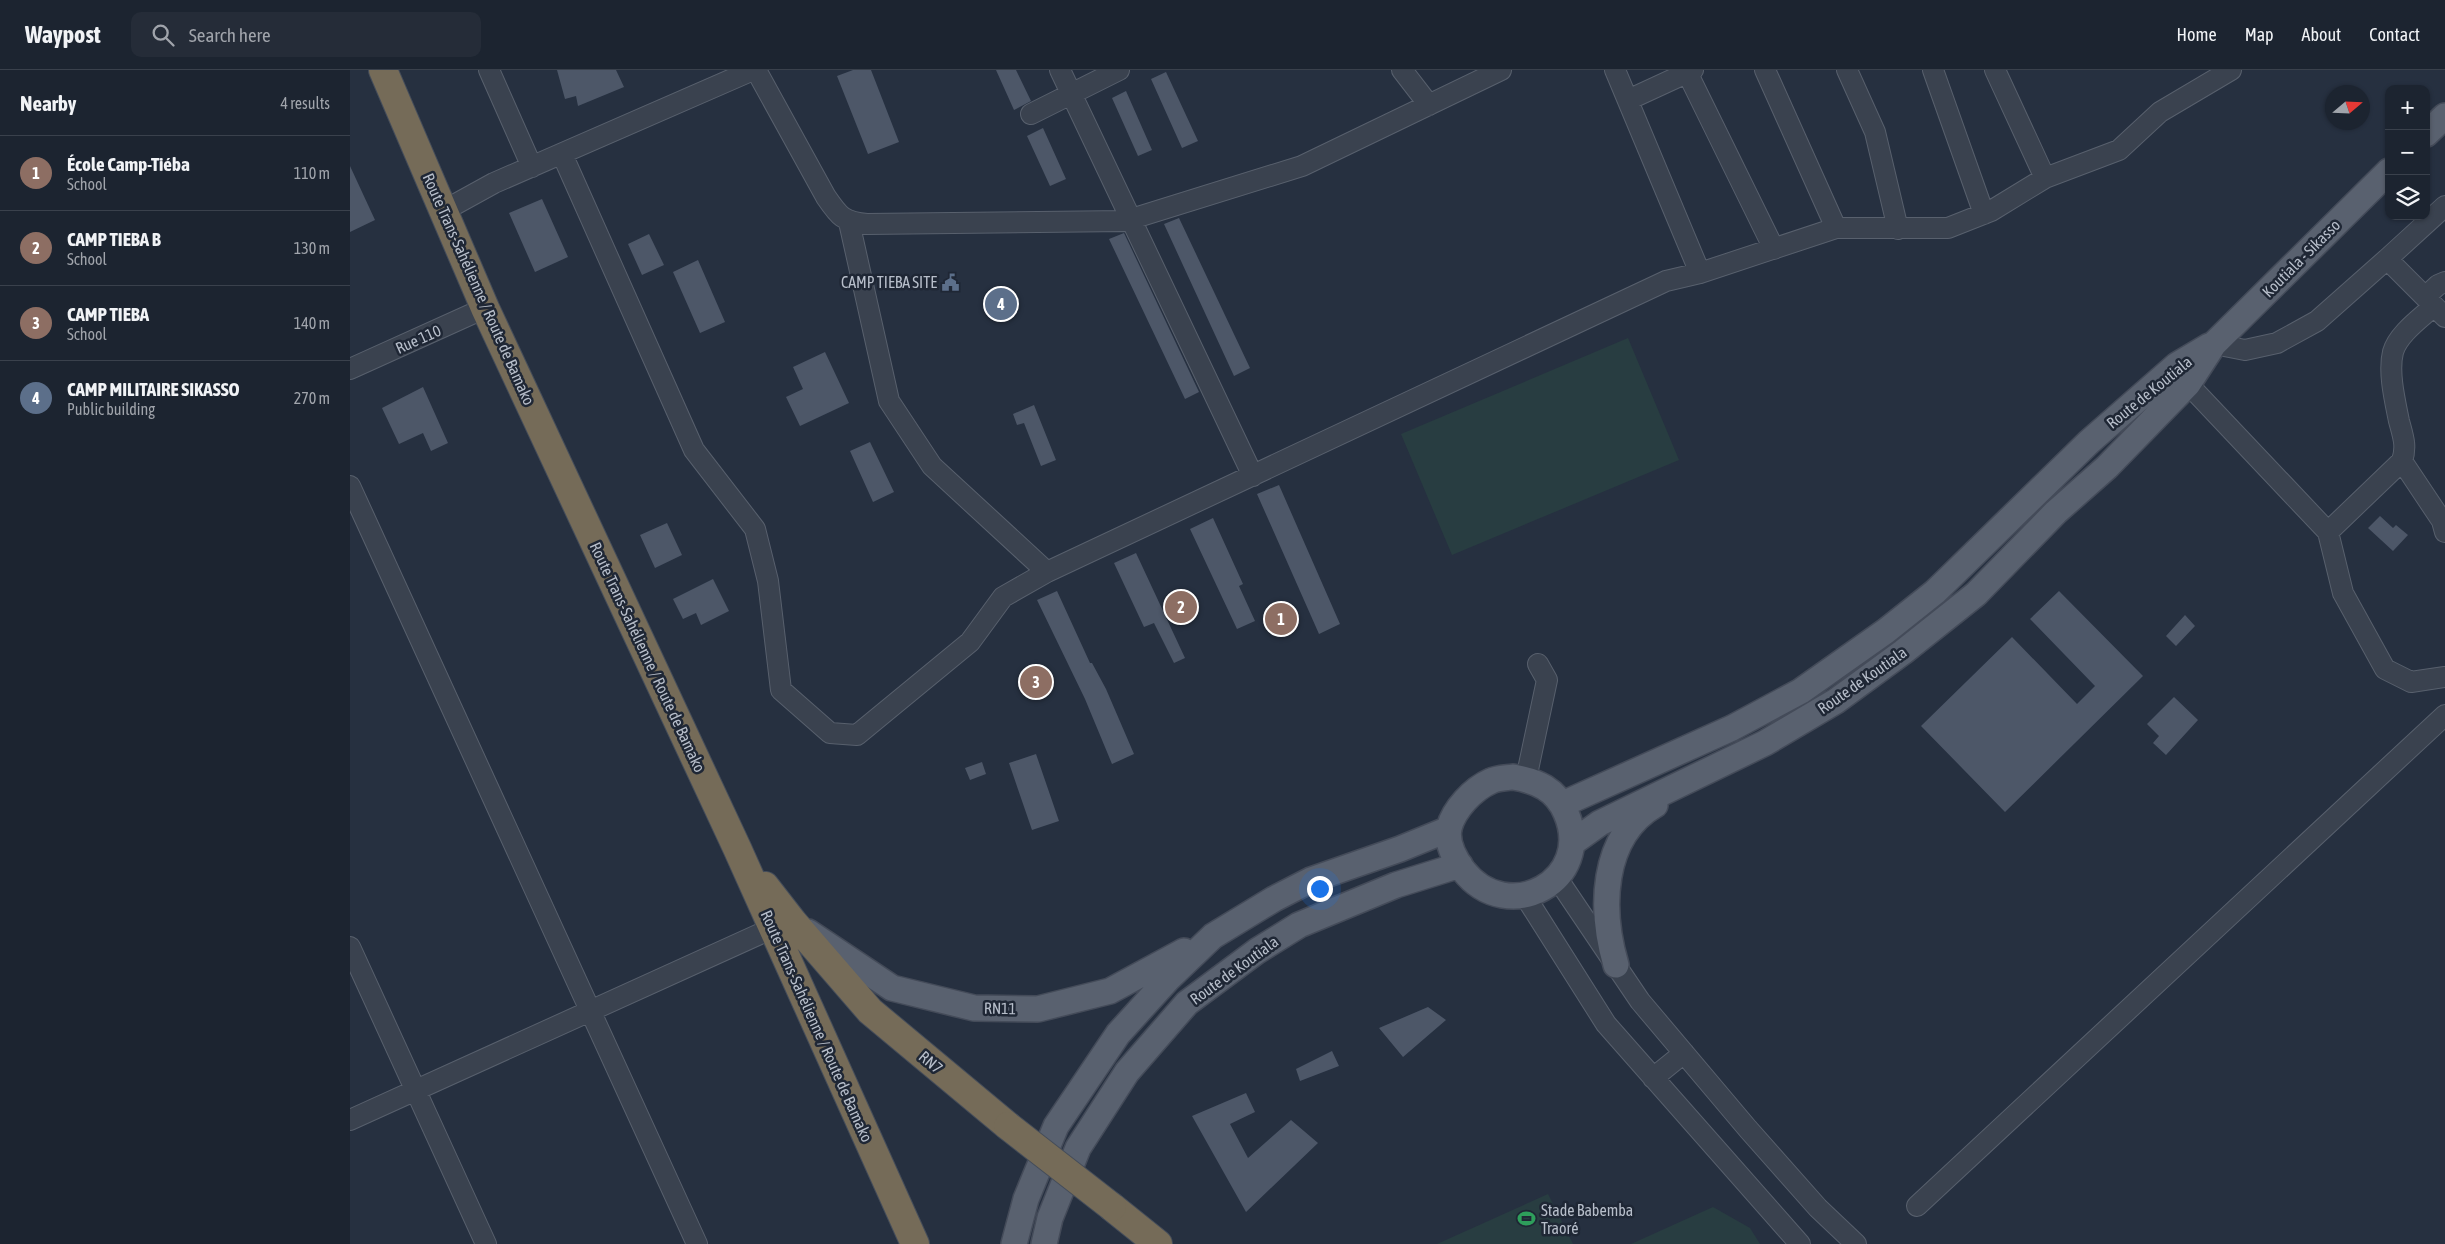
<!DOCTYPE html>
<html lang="en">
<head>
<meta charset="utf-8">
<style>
  :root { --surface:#1c2430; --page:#252c38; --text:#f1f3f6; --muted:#a0a4ab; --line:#3a414c; --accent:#d93025 }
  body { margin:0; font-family:"Asap Condensed",sans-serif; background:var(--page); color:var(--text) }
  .controls { position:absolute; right:15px; top:15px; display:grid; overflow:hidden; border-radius:10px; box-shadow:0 1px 4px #0004 }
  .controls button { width:45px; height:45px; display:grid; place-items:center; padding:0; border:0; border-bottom:1px solid var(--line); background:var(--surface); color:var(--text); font:25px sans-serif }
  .compass { position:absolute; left:1975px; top:15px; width:45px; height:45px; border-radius:50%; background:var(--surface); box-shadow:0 1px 4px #0004; rotate:71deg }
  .you { position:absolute; left:969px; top:818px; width:18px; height:18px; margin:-12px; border:4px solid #fff; border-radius:50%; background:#1a73e8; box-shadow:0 0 0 8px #1a73e833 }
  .badge { display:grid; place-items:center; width:32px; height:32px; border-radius:50%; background:var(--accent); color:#fff; font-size:16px; font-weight:700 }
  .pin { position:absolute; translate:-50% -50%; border:2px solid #fff; box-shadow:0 1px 5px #0006 }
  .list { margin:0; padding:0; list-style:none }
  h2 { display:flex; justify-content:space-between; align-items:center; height:65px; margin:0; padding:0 20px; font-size:21px }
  h2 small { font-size:16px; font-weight:400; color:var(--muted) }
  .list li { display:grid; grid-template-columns:32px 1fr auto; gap:15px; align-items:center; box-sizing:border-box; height:75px; padding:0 20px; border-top:1px solid var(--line) }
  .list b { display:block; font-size:19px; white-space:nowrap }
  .list p { margin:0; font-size:16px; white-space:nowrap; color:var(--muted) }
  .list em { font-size:16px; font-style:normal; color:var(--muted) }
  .icon { flex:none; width:28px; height:28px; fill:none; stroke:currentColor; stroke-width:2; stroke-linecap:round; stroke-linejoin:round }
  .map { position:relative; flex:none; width:2095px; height:1174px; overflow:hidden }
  header { display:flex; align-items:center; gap:30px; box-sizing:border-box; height:70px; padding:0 25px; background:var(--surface); border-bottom:1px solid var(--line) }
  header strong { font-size:24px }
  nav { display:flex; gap:28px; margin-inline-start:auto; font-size:18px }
  .search { width:350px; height:45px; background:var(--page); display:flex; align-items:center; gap:12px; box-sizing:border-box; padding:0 18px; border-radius:10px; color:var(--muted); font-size:19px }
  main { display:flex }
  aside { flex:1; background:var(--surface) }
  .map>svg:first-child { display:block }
  .green { fill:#283d41 }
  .building { fill:#4d5768 }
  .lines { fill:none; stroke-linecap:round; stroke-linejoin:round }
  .minor-casing { stroke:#58606d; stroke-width:22 }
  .major-casing { stroke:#444b59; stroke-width:28 }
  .highway-casing { stroke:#454d5a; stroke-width:30 }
  .minor { stroke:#3a424f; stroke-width:20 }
  .major { stroke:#59616f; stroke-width:25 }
  .highway { stroke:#756b58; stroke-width:28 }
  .highway-bridge-casing { stroke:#454d5a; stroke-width:30; stroke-linecap:butt }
  .highway-bridge { stroke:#756b58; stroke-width:28 }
  .labels { text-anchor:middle; stroke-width:5; stroke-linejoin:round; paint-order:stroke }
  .street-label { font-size:16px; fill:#b7beca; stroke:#1f2735 }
  .poi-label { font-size:16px; fill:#b7beca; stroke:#1f2735; text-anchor:end }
</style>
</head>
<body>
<header>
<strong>Waypost</strong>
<div class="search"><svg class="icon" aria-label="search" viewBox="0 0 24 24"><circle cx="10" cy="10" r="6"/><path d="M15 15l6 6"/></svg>Search here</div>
<nav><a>Home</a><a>Map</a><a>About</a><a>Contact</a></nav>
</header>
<main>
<aside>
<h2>Nearby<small>4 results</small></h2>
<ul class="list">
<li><span class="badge" style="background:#8d6e63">1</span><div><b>École Camp-Tiéba</b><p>School</p></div><em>110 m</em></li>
<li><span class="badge" style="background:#8d6e63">2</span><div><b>CAMP TIEBA B</b><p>School</p></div><em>130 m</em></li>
<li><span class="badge" style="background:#8d6e63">3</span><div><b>CAMP TIEBA</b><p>School</p></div><em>140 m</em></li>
<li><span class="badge" style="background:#5c6f8a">4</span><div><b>CAMP MILITAIRE SIKASSO</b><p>Public building</p></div><em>270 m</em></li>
</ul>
</aside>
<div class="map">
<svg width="2095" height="1174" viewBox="0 0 2095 1174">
  <rect width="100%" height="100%" fill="#263040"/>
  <!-- green -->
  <path class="green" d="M1278,268L1329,390L1102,485L1051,364Z
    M1198,1124L1223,1174H1087Z
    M1363,1137L1400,1158L1410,1174H1281Z"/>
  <!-- building -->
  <path class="building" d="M207,0H266L274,17L228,36L226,26L215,29Z
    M503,0H521L549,72L518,84L487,6Z
    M646,0H666L681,31L664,40Z
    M816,2L848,71L832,78L801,9Z
    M776,21L802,80L788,86L762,28Z
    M693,58L716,109L700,116L677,66Z
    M0,96L25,150L0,162Z
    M192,129L218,187L185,202L159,143Z
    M829,148L900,298L884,306L814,154Z
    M774,163L849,322L835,329L759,169Z
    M299,164L314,195L292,205L278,174Z
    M348,190L375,252L350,263L323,202Z
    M475,282L499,333L450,356L436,327L453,319L443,297Z
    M73,317L98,373L81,381L73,363L49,374L32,338Z
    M684,335L706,390L691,396L674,353L667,355L663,344Z
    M520,372L544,422L523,432L500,381Z
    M929,415L990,554L969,564L907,424Z
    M2030,446L2043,458L2046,455L2058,465L2043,481L2018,458Z
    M863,448L893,514L889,516L905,551L887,559L840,459Z
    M317,453L332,485L305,498L290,465Z
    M786,483L835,588L824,593L804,553L794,557L764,493Z
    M363,509L379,541L351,555L346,543L333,549L323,529Z
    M707,521L740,593H742L756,619L784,684L762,694L735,629L687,530Z
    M1709,521L1793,606L1655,742L1571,656L1662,567L1727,634L1745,616L1680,549Z
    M1835,545L1845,556L1826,576L1816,566Z
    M1824,627L1848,650L1816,685L1803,673L1809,666L1797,654Z
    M686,684L709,751L682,760L659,693Z
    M632,692L636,704L620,710L615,698Z
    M1078,937L1096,950L1053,987L1029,958Z
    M982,981L989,996L950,1011L946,999Z
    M896,1023L905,1042L880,1054L898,1088L941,1050L968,1073L896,1142L842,1046Z"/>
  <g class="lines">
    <defs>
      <path id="minor" d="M139,0L182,97
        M406,0L476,127C489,146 493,152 517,154L775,151L952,96L1151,0
        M710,0L903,406
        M1052,0L1079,35
        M1265,0L1350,203
        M1336,0L1424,179
        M1415,0L1486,158
        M1497,0L1525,62L1548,159
        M1583,0L1634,144
        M1645,0L1695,108
        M1278,30L1343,0
        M681,44L769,0
        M212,84L344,380L405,459L418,511L431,620L480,663L507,665L620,572L653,527L697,502L1316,211L1350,203L1486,158H1598L1641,141L1695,108L1769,80L1810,42L1881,0
        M95,140L144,113L403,0
        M499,152L539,331L582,396L697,502
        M2037,189L2095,136
        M2075,227L2088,215L2095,212
        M1864,274L1895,280L1927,273L1967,251L2037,189L2095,247
        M0,299L135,238
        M1838,314L1978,462L1993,523L2035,599L2061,612L2095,607
        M2052,391L2092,451L2095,462
        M0,416L347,1174
        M1978,462L2052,391C2057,376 2053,366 2049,351C2045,331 2038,302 2043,282C2048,264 2071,248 2084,236
        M1176,709L1197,610L1188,594
        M1207,808L1290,931L1398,1059L1468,1138L1506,1174
        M1175,826L1256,954L1450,1174
        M0,877L136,1174
        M1303,1008L1334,983
        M0,1050L423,858
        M1567,1136L2095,645"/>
      <path id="major" d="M2076,64L2095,46
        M1163,707C1187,711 1206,719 1216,743C1245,810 1158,858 1113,800C1105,789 1096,773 1099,758C1104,739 1123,719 1141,711C1147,708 1156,708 1163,707Z
        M1213,734L1382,658L1451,621L1536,561L1585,522L1739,372L1827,295L1859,276
        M1222,773L1250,753L1415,673L1486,631L1553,582L1626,524L1706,442L1757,397L1838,314L1864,274L2039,101
        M458,862L542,918L624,938L688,939L760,921L834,881
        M1266,895C1250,841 1250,767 1305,735
        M664,1174L676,1129L706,1056L768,964L817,910L863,866L924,829L961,810L1050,779L1099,759
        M694,1174L700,1148L728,1078L777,1002L837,933L907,881L949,855L1046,815L1110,795"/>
      <path id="highway" d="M33,0L135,238L387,778L565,1174
        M415,816L443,852L520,941L658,1056
        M762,1137L808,1174"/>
    </defs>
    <!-- minor casing -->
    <use href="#minor" class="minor-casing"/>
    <!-- major casing -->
    <use href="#major" class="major-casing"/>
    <!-- highway casing -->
    <use href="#highway" class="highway-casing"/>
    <!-- minor -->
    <use href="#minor" class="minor"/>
    <!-- major -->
    <use href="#major" class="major"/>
    <!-- highway -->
    <use href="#highway" class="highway"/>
    <defs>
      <path id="highway-bridge" d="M658,1056L762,1137"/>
    </defs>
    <!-- highway-bridge casing -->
    <use href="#highway-bridge" class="highway-bridge-casing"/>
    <!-- highway-bridge -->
    <use href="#highway-bridge" class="highway-bridge"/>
  </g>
  <!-- icons -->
  <defs>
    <symbol id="civic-bare" viewBox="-9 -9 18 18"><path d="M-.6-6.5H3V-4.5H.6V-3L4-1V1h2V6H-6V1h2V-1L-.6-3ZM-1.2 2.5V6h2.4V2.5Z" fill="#5c6f8a" stroke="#1f2735" stroke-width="2.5" paint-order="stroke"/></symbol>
    <symbol id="stadium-bare" viewBox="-9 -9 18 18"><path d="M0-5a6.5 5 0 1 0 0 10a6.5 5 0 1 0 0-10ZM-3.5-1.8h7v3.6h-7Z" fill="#2e9e5b" stroke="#1f2735" stroke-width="2.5" paint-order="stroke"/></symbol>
  </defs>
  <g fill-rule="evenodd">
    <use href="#civic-bare" x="588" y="200" width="25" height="25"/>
    <use href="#stadium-bare" x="1164" y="1136" width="25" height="25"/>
  </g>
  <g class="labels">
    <!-- street labels -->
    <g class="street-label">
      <text transform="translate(1951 188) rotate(-45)" y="6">Koutiala - Sikasso</text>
      <text transform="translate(129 219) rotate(66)" y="6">Route Trans-Sahélienne / Route de Bamako</text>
      <text transform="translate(68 269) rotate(-24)" y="6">Rue 110</text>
      <text transform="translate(1799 322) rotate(-39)" y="6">Route de Koutiala</text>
      <text transform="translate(298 587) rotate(65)" y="6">Route Trans-Sahélienne / Route de Bamako</text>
      <text transform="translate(1512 610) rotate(-35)" y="6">Route de Koutiala</text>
      <text transform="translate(884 900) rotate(-36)" y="6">Route de Koutiala</text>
      <text transform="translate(650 938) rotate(1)" y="6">RN11</text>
      <text transform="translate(467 956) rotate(66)" y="6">Route Trans-Sahélienne / Route de Bamako</text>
      <text transform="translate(581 992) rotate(40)" y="6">RN7</text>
    </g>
    <!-- poi labels -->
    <g class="poi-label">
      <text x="587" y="218">CAMP TIEBA SITE</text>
      <text x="1191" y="1146" text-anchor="start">Stade Babemba<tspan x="1191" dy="18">Traoré</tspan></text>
    </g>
  </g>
</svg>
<div class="controls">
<button>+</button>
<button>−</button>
<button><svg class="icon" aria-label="layers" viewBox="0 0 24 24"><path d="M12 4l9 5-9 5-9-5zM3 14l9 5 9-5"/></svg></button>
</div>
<svg class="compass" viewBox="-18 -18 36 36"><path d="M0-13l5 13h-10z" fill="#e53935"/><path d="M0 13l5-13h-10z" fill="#a0a4ab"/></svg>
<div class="you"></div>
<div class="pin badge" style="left:931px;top:549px;background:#8d6e63">1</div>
<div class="pin badge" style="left:831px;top:537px;background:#8d6e63">2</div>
<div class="pin badge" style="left:686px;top:612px;background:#8d6e63">3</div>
<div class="pin badge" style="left:651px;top:234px;background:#5c6f8a">4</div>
</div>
</main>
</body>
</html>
